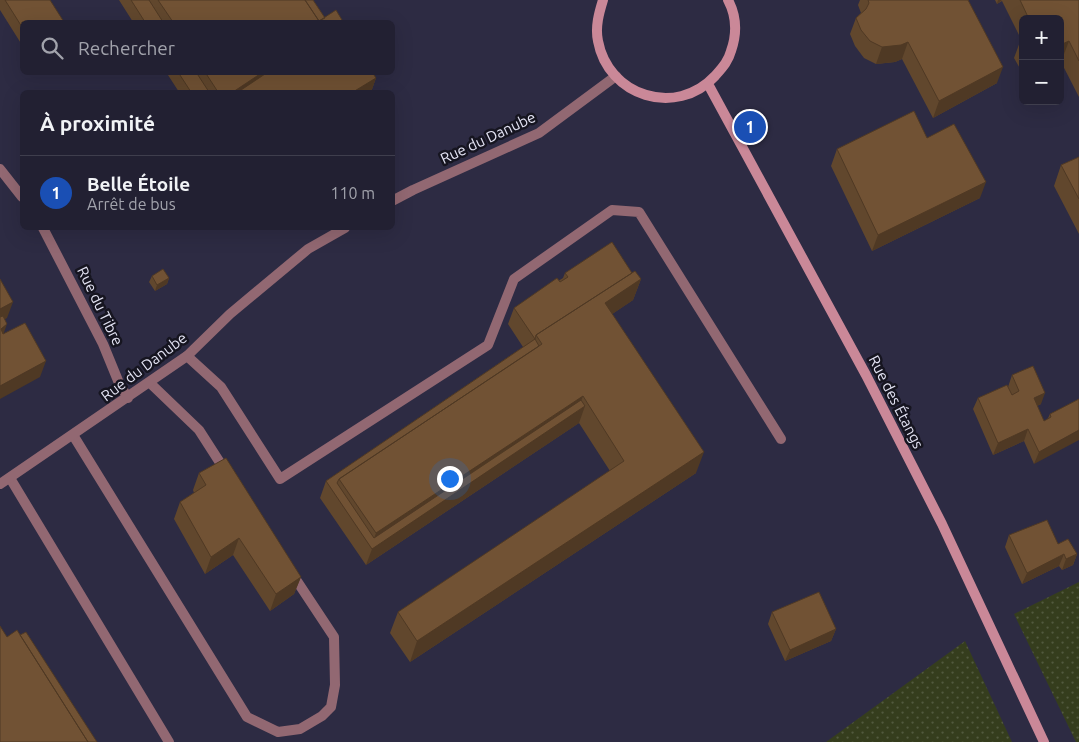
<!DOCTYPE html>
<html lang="fr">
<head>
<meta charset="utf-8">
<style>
  :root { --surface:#222032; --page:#2a283a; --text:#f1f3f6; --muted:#a2a3ac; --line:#3f3e4d; --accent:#9eb3fd }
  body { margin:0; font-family:Ubuntu,sans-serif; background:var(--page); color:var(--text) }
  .controls { position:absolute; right:15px; top:15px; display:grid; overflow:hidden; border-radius:8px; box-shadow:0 5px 20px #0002 }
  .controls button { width:45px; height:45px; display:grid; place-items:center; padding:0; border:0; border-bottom:1px solid var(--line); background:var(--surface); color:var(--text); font:25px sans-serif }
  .you { position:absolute; left:449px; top:478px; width:18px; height:18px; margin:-12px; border:4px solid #fff; border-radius:50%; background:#1a73e8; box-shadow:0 0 0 8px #1a73e833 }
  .badge { display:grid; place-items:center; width:32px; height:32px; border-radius:50%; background:var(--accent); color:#fff; font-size:16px; font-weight:700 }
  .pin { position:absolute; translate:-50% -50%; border:2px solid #fff; box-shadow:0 1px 5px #0006 }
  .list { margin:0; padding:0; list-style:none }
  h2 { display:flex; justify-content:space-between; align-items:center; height:65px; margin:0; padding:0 20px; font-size:21px }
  h2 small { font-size:16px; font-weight:400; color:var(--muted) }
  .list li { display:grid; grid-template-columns:32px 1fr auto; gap:15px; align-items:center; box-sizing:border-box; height:75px; padding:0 20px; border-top:1px solid var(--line) }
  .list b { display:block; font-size:19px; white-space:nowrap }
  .list p { margin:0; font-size:16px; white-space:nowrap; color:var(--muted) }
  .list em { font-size:16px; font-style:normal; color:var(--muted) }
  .icon { flex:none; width:28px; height:28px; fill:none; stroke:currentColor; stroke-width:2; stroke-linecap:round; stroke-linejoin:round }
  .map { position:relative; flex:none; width:1079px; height:742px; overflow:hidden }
  .search { position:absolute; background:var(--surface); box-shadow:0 5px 20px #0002; left:20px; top:20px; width:375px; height:55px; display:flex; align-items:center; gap:12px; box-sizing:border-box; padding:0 18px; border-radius:8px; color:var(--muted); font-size:19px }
  .panel { position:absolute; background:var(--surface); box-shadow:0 5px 20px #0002; left:20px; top:90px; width:375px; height:140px; border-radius:8px }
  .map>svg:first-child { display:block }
  .grass { fill:url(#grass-dots) }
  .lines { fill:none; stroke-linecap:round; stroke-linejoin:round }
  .service { stroke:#926872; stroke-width:10 }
  .minor { stroke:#926872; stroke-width:10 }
  .secondary { stroke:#ca8898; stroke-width:10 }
  .wall { fill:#61472d }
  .shaded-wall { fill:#4f3924 }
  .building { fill:#715234; stroke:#4f3924 }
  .labels { text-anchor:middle; stroke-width:5; stroke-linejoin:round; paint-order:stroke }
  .street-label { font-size:15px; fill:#e3e3f3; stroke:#161520 }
</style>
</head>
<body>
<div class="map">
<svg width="1079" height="742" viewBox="0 0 1079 742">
  <defs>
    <pattern id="grass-dots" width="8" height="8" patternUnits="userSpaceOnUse" patternTransform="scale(1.25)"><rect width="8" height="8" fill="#353d1d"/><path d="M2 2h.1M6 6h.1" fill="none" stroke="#52593e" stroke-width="1.8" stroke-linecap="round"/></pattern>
  </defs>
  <rect width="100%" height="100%" fill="#2d2b43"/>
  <!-- grass -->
  <path class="grass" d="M1079,582V742H1076L1014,614Z
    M965,641L1012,742H826Z"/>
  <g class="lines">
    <!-- service -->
    <path class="service" d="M187,356L221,387L280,479L488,345L514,279L612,210L639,212L781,439
      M150,383L199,430L226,472
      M73,435L247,717L278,732L300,729L322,716L331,707L335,685L334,637L291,572
      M10,478L169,742"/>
    <!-- minor -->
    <path class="minor" d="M0,169L22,197
      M392,201L413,190L539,133L616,76
      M43,228L103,344L119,383L128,398
      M0,484L187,356L230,314L308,249L345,228"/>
    <!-- secondary -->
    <path class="secondary" d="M603,0C599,13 595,27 598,41C608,96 676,118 715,76C722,68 728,62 731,51C737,34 737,17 728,0
      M708,84L866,375L942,524L1044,742"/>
  </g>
  <!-- wall -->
  <path class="wall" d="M0,0H50L22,22V45L0,10Z
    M119,0H313L325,18L342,20L341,22H133Z
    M860,0H968L997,83L933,118L902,59L895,62L876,64L864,58L855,46L850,34L856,18L861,13L858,5Z
    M995,0H1079V97L1061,62L1060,19H1023V73L1022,72L1014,58L1021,39L1002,1L997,4Z
    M166,72H372L376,78L371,92H179Z
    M927,138L980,198L872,251L831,166L837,149Z
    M1079,157V234L1054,186L1061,165Z
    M565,273H632L641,279L633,300L612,314L696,473L410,662L390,633L398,612L610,471L579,423L366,565L320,498L326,481L523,347L508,324L514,308L563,278Z
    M152,276L169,278L167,284L155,291L149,282Z
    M1012,375L1041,404L1037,406L1044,421L1047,420L1050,414L1079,399L1034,464L1024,441L993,455L973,409L978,398L1008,387Z
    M199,473L301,577L294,594L270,611L233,555L205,574L174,519L180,502L194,493L193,490Z
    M1009,535L1058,544L1077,554L1073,565L1062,570L1059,566L1022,584L1005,547Z
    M772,612L836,629L831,641L785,661L768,624Z"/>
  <!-- shaded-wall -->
  <path class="shaded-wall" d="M998,0H1002L997,4Z
    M1069,41L1061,62H1060V45Z
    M908,42L902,59L895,62L876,64L882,47Z
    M1003,67L997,83L933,118L939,101Z
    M263,72H287L257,92H233Z
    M376,78L371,92H353Z
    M986,182L980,198L872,251L878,235Z
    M169,278L167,284L155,291L157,285Z
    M641,279L633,300L602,321L542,344Z
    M13,302L7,318L0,322V309Z
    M7,324L1,341V329Z
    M46,361L40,377L0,399V386Z
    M1045,393L1041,404L1029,409L1034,398Z
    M583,396L577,412L585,406L579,423L366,565L372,549L371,547L376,533Z
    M1028,429L1024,441L993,455L998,443Z
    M1079,430V440L1034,464L1039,452Z
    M704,452L696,473L410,662L417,641Z
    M239,538L233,555L205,574L211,557Z
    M1064,554L1059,566L1022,584L1027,573Z
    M1077,554L1073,565L1062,570L1066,559Z
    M301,577L294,594L270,611L276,594Z
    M836,629L831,641L785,661L790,650Z"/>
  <!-- building -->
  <path class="building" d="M5,0H50L64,22H22V27Z
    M131,0H149L163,22H145Z
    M158,0H305L319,21L336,10L342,20L338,22H173Z
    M305,0H313L325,18L319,21Z
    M868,0H968L1003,67L939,101L908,42L901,45L882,47L870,41L861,30L856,18L866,9L869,3Z
    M1020,0H1079V61L1069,41L1060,45V19H1029Z
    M178,72H196L209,92H191Z
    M205,72H263L233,92H218Z
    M268,72H372L376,78L353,92H238Z
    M914,111L927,138L954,124L986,182L878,235L837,149Z
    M1079,157V199L1061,165Z
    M612,242L632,273L536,335L535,339L514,308L557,278L560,282L568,277L565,273Z
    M163,269L169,278L157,285L152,276Z
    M635,271L641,279L605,303L704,452L417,641L398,612L624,461L583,396L376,533L339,479L542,344L536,335Z
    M0,279L13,302L0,309Z
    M3,316L7,324L1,329L3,334L25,323L46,361L0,386V317Z
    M535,339L539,346L339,479L337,483L374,538L581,400L585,406L372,549L326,481Z
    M1033,366L1045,393L1034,398L1044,421L1051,417L1050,414L1079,399V430L1039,452L1028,429L998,443L978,398L1007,385L1012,395L1019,391L1012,375Z
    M226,458L301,577L276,594L239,538L211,557L180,502L206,485L199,473Z
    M1047,520L1058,544L1068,539L1077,554L1066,559L1064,554L1027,573L1009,535Z
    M819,592L836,629L790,650L772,612Z
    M0,626L7,637L17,630L88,742H0Z
    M26,632L97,742H88L20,635Z"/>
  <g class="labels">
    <!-- street labels -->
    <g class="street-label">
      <text transform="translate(488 138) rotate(-25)" y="5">Rue du Danube</text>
      <text transform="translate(100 306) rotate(64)" y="5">Rue du Tibre</text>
      <text transform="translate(144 367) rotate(-37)" y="5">Rue du Danube</text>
      <text transform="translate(896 402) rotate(63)" y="5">Rue des Étangs</text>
    </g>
  </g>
</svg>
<div class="controls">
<button>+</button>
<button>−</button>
</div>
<div class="you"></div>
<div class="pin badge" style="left:750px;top:127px;background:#1a4fb4">1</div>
<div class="search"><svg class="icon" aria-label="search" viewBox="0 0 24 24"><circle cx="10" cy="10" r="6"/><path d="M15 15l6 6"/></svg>Rechercher</div>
<section class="panel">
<h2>À proximité<small></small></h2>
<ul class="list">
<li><span class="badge" style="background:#1a4fb4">1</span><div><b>Belle Étoile</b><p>Arrêt de bus</p></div><em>110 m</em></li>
</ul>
</section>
</div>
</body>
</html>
